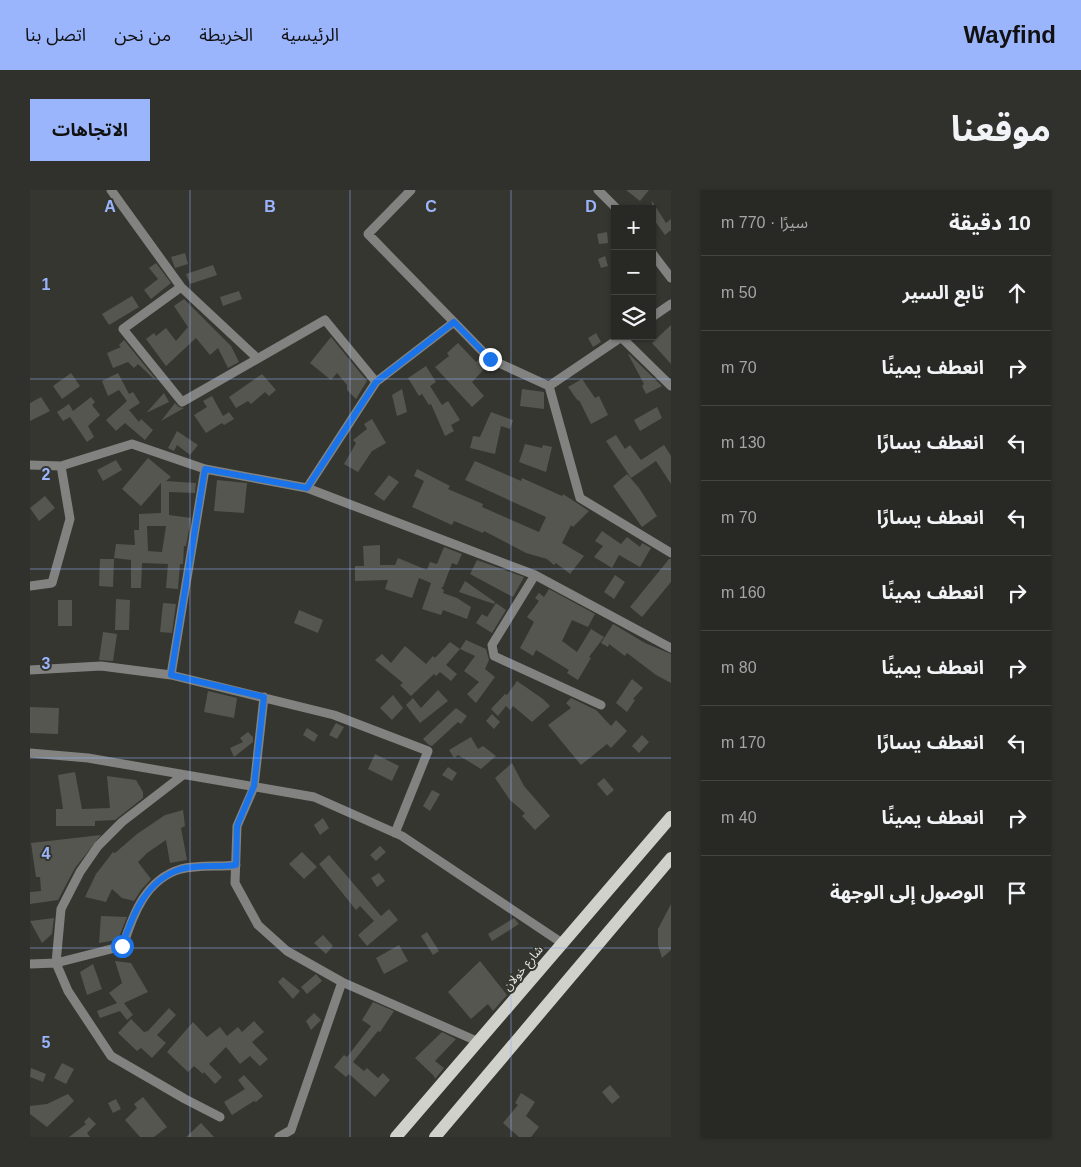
<!DOCTYPE html>
<html lang="ar">
<head>
<meta charset="utf-8">
<style>
  :root { --surface:#282824; --page:#30302c; --text:#f1f3f6; --muted:#a5a6a6; --line:#444441; --accent:#9bb5fd }
  body { margin:0; font-family:Helvetica,"Noto Sans Arabic",sans-serif; background:var(--page); color:var(--text); direction:rtl }
  .controls { position:absolute; right:15px; top:15px; display:grid; overflow:hidden; border-radius:0px; box-shadow:0 1px 4px #0004 }
  .controls button { width:45px; height:45px; display:grid; place-items:center; padding:0; border:0; border-bottom:1px solid var(--line); background:var(--surface); color:var(--text); font:25px sans-serif }
  .stop { position:absolute; width:15px; height:15px; margin:-11px; border:4px solid #1a73e8; border-radius:50%; background:#fff }
  .stop.end { background:#1a73e8; border-color:#fff; box-shadow:0 1px 5px #0008 }
  .list { margin:0; padding:0; list-style:none }
  h2 { display:flex; justify-content:space-between; align-items:center; height:65px; margin:0; padding:0 20px; font-size:21px }
  h2 small { font-size:16px; font-weight:400; color:var(--muted) }
  .list li { display:grid; grid-template-columns:32px 1fr auto; gap:15px; align-items:center; box-sizing:border-box; height:75px; padding:0 20px; border-top:1px solid var(--line) }
  .list b { display:block; font-size:19px; white-space:nowrap }
  .list em { font-size:16px; font-style:normal; color:var(--muted) }
  .icon { flex:none; width:28px; height:28px; fill:none; stroke:currentColor; stroke-width:2; stroke-linecap:round; stroke-linejoin:round }
  .map { position:relative; flex:none; width:641px; height:947px; overflow:hidden; direction:ltr; border-radius:0px }
  header { display:flex; align-items:center; gap:30px; box-sizing:border-box; height:70px; padding:0 25px; background:var(--accent); color:#111 }
  header strong { font-size:24px }
  nav { display:flex; gap:28px; margin-inline-start:auto; font-size:18px }
  .intro { display:flex; align-items:center; justify-content:space-between; box-sizing:border-box; height:120px; padding:0 30px }
  h1 { margin:0; font-size:35px }
  .button { padding:12px 22px; border-radius:0px; background:var(--accent); color:#111; font-size:18px; font-weight:700 }
  main { display:flex; gap:30px; padding:0 30px }
  aside { flex:1; background:var(--surface); border-radius:0px; box-shadow:0 1px 4px #0004 }
  .map>svg:first-child { display:block }
  .building { fill:#555650; fill-rule:evenodd }
  .lines { fill:none; stroke-linecap:round; stroke-linejoin:round }
  .street { stroke:#828380; stroke-width:9 }
  .primary { stroke:#cfd1ca; stroke-width:12 }
  .route { stroke:#1a73e8; stroke-width:6 }
  .grid { fill:none; stroke:#9bb5fd; stroke-width:1; stroke-opacity:0.55 }
  .labels { text-anchor:middle; stroke-width:4; stroke-linejoin:round; paint-order:stroke }
  .street-label { font-size:12px; fill:#e9eae6; stroke:#353630 }
  .grid-label { font-size:16px; text-anchor:middle; font-weight:bold; fill:#9bb5fd; stroke:#353630; stroke-width:4; stroke-linejoin:round; paint-order:stroke }
</style>
</head>
<body>
<header>
<strong>Wayfind</strong>
<nav><a>الرئيسية</a><a>الخريطة</a><a>من نحن</a><a>اتصل بنا</a></nav>
</header>
<div class="intro"><h1>موقعنا</h1><a class="button">الاتجاهات</a></div>
<main>
<aside>
<h2>10 دقيقة<small>سيرًا · 770 m</small></h2>
<ul class="list">
<li><svg class="icon" aria-label="ahead" viewBox="0 0 24 24"><path d="M12 20V5M6 11l6-6 6 6"/></svg><div><b>تابع السير</b></div><em>50 m</em></li>
<li><svg class="icon" aria-label="right" viewBox="0 0 24 24"><path d="M7 20v-9h11M14 6l5 5-5 5"/></svg><div><b>انعطف يمينًا</b></div><em>70 m</em></li>
<li><svg class="icon" aria-label="left" viewBox="0 0 24 24"><path d="M17 20v-9H6M10 6l-5 5 5 5"/></svg><div><b>انعطف يسارًا</b></div><em>130 m</em></li>
<li><svg class="icon" aria-label="left" viewBox="0 0 24 24"><path d="M17 20v-9H6M10 6l-5 5 5 5"/></svg><div><b>انعطف يسارًا</b></div><em>70 m</em></li>
<li><svg class="icon" aria-label="right" viewBox="0 0 24 24"><path d="M7 20v-9h11M14 6l5 5-5 5"/></svg><div><b>انعطف يمينًا</b></div><em>160 m</em></li>
<li><svg class="icon" aria-label="right" viewBox="0 0 24 24"><path d="M7 20v-9h11M14 6l5 5-5 5"/></svg><div><b>انعطف يمينًا</b></div><em>80 m</em></li>
<li><svg class="icon" aria-label="left" viewBox="0 0 24 24"><path d="M17 20v-9H6M10 6l-5 5 5 5"/></svg><div><b>انعطف يسارًا</b></div><em>170 m</em></li>
<li><svg class="icon" aria-label="right" viewBox="0 0 24 24"><path d="M7 20v-9h11M14 6l5 5-5 5"/></svg><div><b>انعطف يمينًا</b></div><em>40 m</em></li>
<li><svg class="icon" aria-label="arrive" viewBox="0 0 24 24"><path d="M6 21V4h12l-3 4 3 4H6"/></svg><div><b>الوصول إلى الوجهة</b></div></li>
</ul>
</aside>
<div class="map">
<svg width="641" height="947" viewBox="0 0 641 947">
  <rect width="100%" height="100%" fill="#353630"/>
  <!-- building -->
  <path class="building" d="M596,0H619L610,11Z
    M622,11L636,33L641,29V40L635,45L622,27Z
    M577,42L578,53L569,54L567,44Z
    M155,63L158,74L145,78L141,67Z
    M575,66L578,76L571,78L568,69Z
    M126,73L141,93L121,109L114,100L128,89L119,78Z
    M183,75L187,85L160,94L156,84Z
    M209,101L212,109L193,116L190,107Z
    M102,106L109,117L79,135L72,124Z
    M154,109L201,156L209,172L198,178L188,158L180,165L166,148L136,176L116,149L124,143L126,146L136,138L146,151L158,137L144,116Z
    M641,135V174L622,153Z
    M566,143L571,152L563,157L558,148Z
    M301,147L337,191L326,209L317,200V195L307,183L301,190L280,173Z
    M94,150L125,188L124,189L108,174L104,178L98,172L83,178L77,163L91,157L89,155Z
    M428,153L446,172L449,169L457,176L442,192L454,206L442,217L405,177L419,166L417,163Z
    M598,164H599L632,196L616,204L612,196L614,194Z
    M396,176L406,192L400,196L412,215L418,211L430,230L421,235L424,241L415,246L401,214L399,215L392,204L389,206L378,188Z
    M41,183L50,196L32,209L23,196Z
    M88,183L99,204L103,202L110,213L99,220L109,232L111,229L123,240L115,250L95,233L86,241L76,230L97,211L89,200L78,206L72,191Z
    M232,184L246,200L239,206L235,202L221,214L218,211L206,218L199,207Z
    M552,189L565,208L569,206L578,225L561,234L549,210L548,211L538,197Z
    M372,199L377,222L367,226L362,205Z
    M492,199L514,202V219L490,216Z
    M134,203L139,212L118,222H117Z
    M182,206L193,226L199,222L204,229L194,235L192,233L176,243L164,225L177,217L173,211Z
    M11,207L20,221L0,231V213Z
    M61,207L65,212L62,215L70,225L58,236L64,247L57,252L40,227L33,231L27,222L39,214L43,221Z
    M145,213L149,217L154,218L131,231Z
    M627,217L632,228L610,241L604,230Z
    M461,222L483,230L480,239L471,236L465,264L440,258L443,246L450,247Z
    M342,229L356,253L342,261L328,282L314,274L326,253L323,250L337,239L334,234Z
    M147,241L168,255L160,265L147,255L144,261L138,258Z
    M586,245L595,259L600,255L611,270L634,255L641,266V294L626,271L601,288L576,251Z
    M495,254L512,258L513,255L522,257L516,282L489,272Z
    M118,268L141,287L136,291L166,293L165,303L139,302V325L161,328L156,356H154L153,374H150L148,399L136,398L138,374L112,373L111,398H101V370L84,368L86,354L105,355L104,340H109V324L131,323V293L111,316L92,299ZM117,336H136L132,362L118,361Z
    M86,270L92,280L73,291L67,280Z
    M445,271L491,291L492,288L532,306L533,304L559,321L543,337L541,335L532,353L554,366L540,384L526,373L524,375L517,369L496,363L454,341L453,343L424,331L422,335L382,317L394,291L384,286L387,279L420,296L418,299L453,314L452,317L509,342L516,327L435,290Z
    M597,284L609,298L627,326L612,337L583,296Z
    M359,285L369,292L354,311L344,304Z
    M187,290L217,293L214,323L184,321Z
    M15,306L25,318L9,331L0,318Z
    M572,341L591,354L597,347L610,357L612,353L621,358L610,377L589,365L582,378L564,367L573,356L565,351Z
    M350,355V375H365L368,368L397,380L400,372L407,374L414,357L432,364L427,375L422,373L413,397L411,398L414,400L413,403L427,408L441,417L437,429L413,420L411,425L392,419L401,393L389,388L382,408L355,399L358,390L325,391V376H334L333,356Z
    M70,369H84L83,397L69,396Z
    M639,369H641V392L612,427L600,417Z
    M447,370L494,387L483,407L440,384Z
    M585,385L595,392L584,409L574,402Z
    M435,391L465,412L464,414L429,402Z
    M519,399L565,424L558,437L542,430L532,451L547,462L561,439L574,447L559,467L561,468L548,490L537,483L539,480L506,460L503,466L490,458L504,432L497,427L509,411L505,408L509,403L514,407Z
    M86,409L100,410L99,440H85Z
    M28,410H42V436H28Z
    M133,413L146,414L142,443L130,442Z
    M466,413L476,420L462,443L446,433L452,424L457,427Z
    M269,420L293,430L288,443L264,433Z
    M583,434L615,453L641,464V493L626,485L597,463L595,466L579,454L578,457L571,453Z
    M73,442L87,444L83,471L69,470Z
    M436,450L456,459L459,470L455,479L465,487L446,513L437,504L449,492L434,481L445,466L430,459Z
    M420,452L430,459L416,475L427,484L421,491L410,482L406,486L404,484L381,506L370,495L373,493L345,470L352,464L361,473L375,456L396,474L403,466L405,468Z
    M602,489L613,498L603,509L605,510L597,522L586,513Z
    M487,491L513,509L520,516L502,532L483,516L480,520L476,516L468,526L461,519L475,504L477,505Z
    M408,500L418,511L390,533L376,515L383,508L391,518Z
    M178,501L207,508L204,528L174,522Z
    M363,505L373,518L362,530L350,518Z
    M541,508L566,520L581,536L586,530L597,541L581,558L577,554L551,575L518,535L541,518L536,513Z
    M0,517L29,518L28,544L0,543Z
    M426,518L437,526L431,534L428,532L402,556L399,555L393,549Z
    M462,524L470,532L464,539L456,531Z
    M306,533L314,537L307,549L299,545Z
    M277,538L288,545L284,552L273,545Z
    M218,542L223,547V552L204,567L200,558L213,552L210,548Z
    M612,545L619,552L609,563L602,556Z
    M441,547L448,559L453,556L466,566L451,579L428,565L424,568L419,560Z
    M345,564L369,576L362,591L338,579Z
    M482,573L494,596L520,626L505,640L492,626L495,623L480,610L465,588Z
    M418,577L427,583L422,591L412,585Z
    M45,582L52,619L80,618L77,586L106,590L113,602V608L85,630L65,631V636H26V619H33L28,585Z
    M574,588L584,600L577,606L567,594Z
    M402,600L410,604L400,621L393,616Z
    M153,620L155,636L151,638L157,670L140,673L136,650L117,663L108,672L121,689L111,700L104,711L92,708L82,699L76,712L55,707L66,684L83,662L85,663L107,644L135,625Z
    M293,628L299,638L290,645L284,635Z
    M71,645L45,678L28,710L0,714V702L11,701L10,687H6L1,653Z
    M350,656L356,662L346,671L340,665Z
    M272,662L287,677L274,689L259,674Z
    M299,665L351,726L359,719L368,730L337,756L328,745L344,731L330,716L326,720L289,674Z
    M349,683L355,691L347,697L341,688Z
    M641,714V760L632,768L628,755V739Z
    M71,726L97,727L89,747L86,750L69,753Z
    M24,728L22,744L12,753L0,731Z
    M484,728L489,734L462,751L458,744Z
    M397,742L409,761L403,765L391,746Z
    M293,745L303,756L296,764L284,753Z
    M369,755L378,771L354,784L346,768Z
    M85,771L101,773L118,802L94,813L103,825L97,830L90,821L70,828L67,821L87,813L79,803L92,793Z
    M450,771L477,805L463,821L458,814L441,829L418,802Z
    M63,774L72,799L57,805L50,782Z
    M286,784L292,791L277,804L271,797Z
    M253,787L270,801L263,809L248,792Z
    M343,812L364,821L350,842L348,841L323,872L334,881L337,878L348,888L353,883L360,890L345,907L319,884L316,887L304,877L314,865L317,867L341,836L332,830Z
    M139,818L146,825L127,845L136,853L122,868L111,858L107,861L88,843L101,829L114,842L118,841Z
    M284,823L291,830L281,840L276,831Z
    M224,831L234,842L222,852L238,869L230,876L220,866L210,874L196,857L179,874L192,887L185,894L174,882L173,884L164,876L158,882L137,862L163,832L177,847L190,837L197,846L208,837L212,842Z
    M412,842L426,849L405,871L414,878L405,889L404,886L385,868Z
    M32,873L44,879L36,894L24,888Z
    M1,878L16,884L13,892L0,887Z
    M214,885L233,906L226,912L224,911L202,925L194,912L215,899L208,890Z
    M580,895L590,907L582,914L572,902Z
    M491,903L505,912L496,926L509,937L501,947H489L473,933L488,915L485,913Z
    M38,904L44,911L17,937L0,924V916L17,914Z
    M113,907L137,937L124,947H110L95,930L107,918L104,914Z
    M86,909L91,919L83,923L78,913Z
    M59,927L66,934L57,943L60,947H39L56,934L54,932Z
    M171,933L184,947H156Z"/>
  <g class="lines">
    <!-- street -->
    <path class="street" d="M81,0L151,97
      M381,0L338,44L460,169L519,196L593,146
      M568,0L587,19
      M622,63L641,88
      M622,127L641,114
      M424,132L346,192L277,298L505,385L641,458
      M591,147L641,196
      M227,168L151,97L93,139L152,212L295,130L346,192
      M519,196L550,308L641,363
      M0,275L31,276L40,329L22,393L0,396
      M31,276L102,254L175,279L277,298
      M505,385L462,455L464,466L571,515
      M0,480L71,476L141,485L304,525L398,561L365,643
      M141,485L175,279
      M234,507L224,597L207,636L205,693L228,735L257,761L312,792
      M0,563L58,568L284,607L372,646L532,753
      M153,585L92,632L68,656L50,682L31,719L26,773L38,801L81,866L155,909L190,927
      M0,774L26,773L93,756C103,724 116,689 151,679C168,675 189,677 206,675
      M249,947L261,940L312,792L449,852"/>
    <!-- primary -->
    <path class="primary" d="M366,947L641,627
      M405,947L641,668"/>
  </g>
  <g class="lines">
    <!-- route -->
    <path class="route" d="M92,756C103,724 116,690 151,679C167,675 189,677 206,675L207,636L224,596L234,507L141,485L175,279L277,298L346,192L424,132L460,169"/>
  </g>
  <!-- grid -->
  <path class="grid" d="M160,0V947M320,0V947M481,0V947M0,189H641M0,379H641M0,568H641M0,758H641"/>
  <g class="labels">
    <!-- street labels -->
    <g class="street-label">
      <text transform="translate(493 778) rotate(-50)" y="4">شارع خولان</text>
    </g>
  </g>
  <g class="grid-label">
    <text x="80" y="22">A</text>
    <text x="240" y="22">B</text>
    <text x="401" y="22">C</text>
    <text x="561" y="22">D</text>
    <text x="16" y="100">1</text>
    <text x="16" y="290">2</text>
    <text x="16" y="479">3</text>
    <text x="16" y="669">4</text>
    <text x="16" y="858">5</text>
  </g>
</svg>
<div class="controls">
<button>+</button>
<button>−</button>
<button><svg class="icon" aria-label="layers" viewBox="0 0 24 24"><path d="M12 4l9 5-9 5-9-5zM3 14l9 5 9-5"/></svg></button>
</div>
<div class="stop" style="left:92px;top:756px"></div>
<div class="stop end" style="left:460px;top:169px"></div>
</div>
</main>
</body>
</html>
